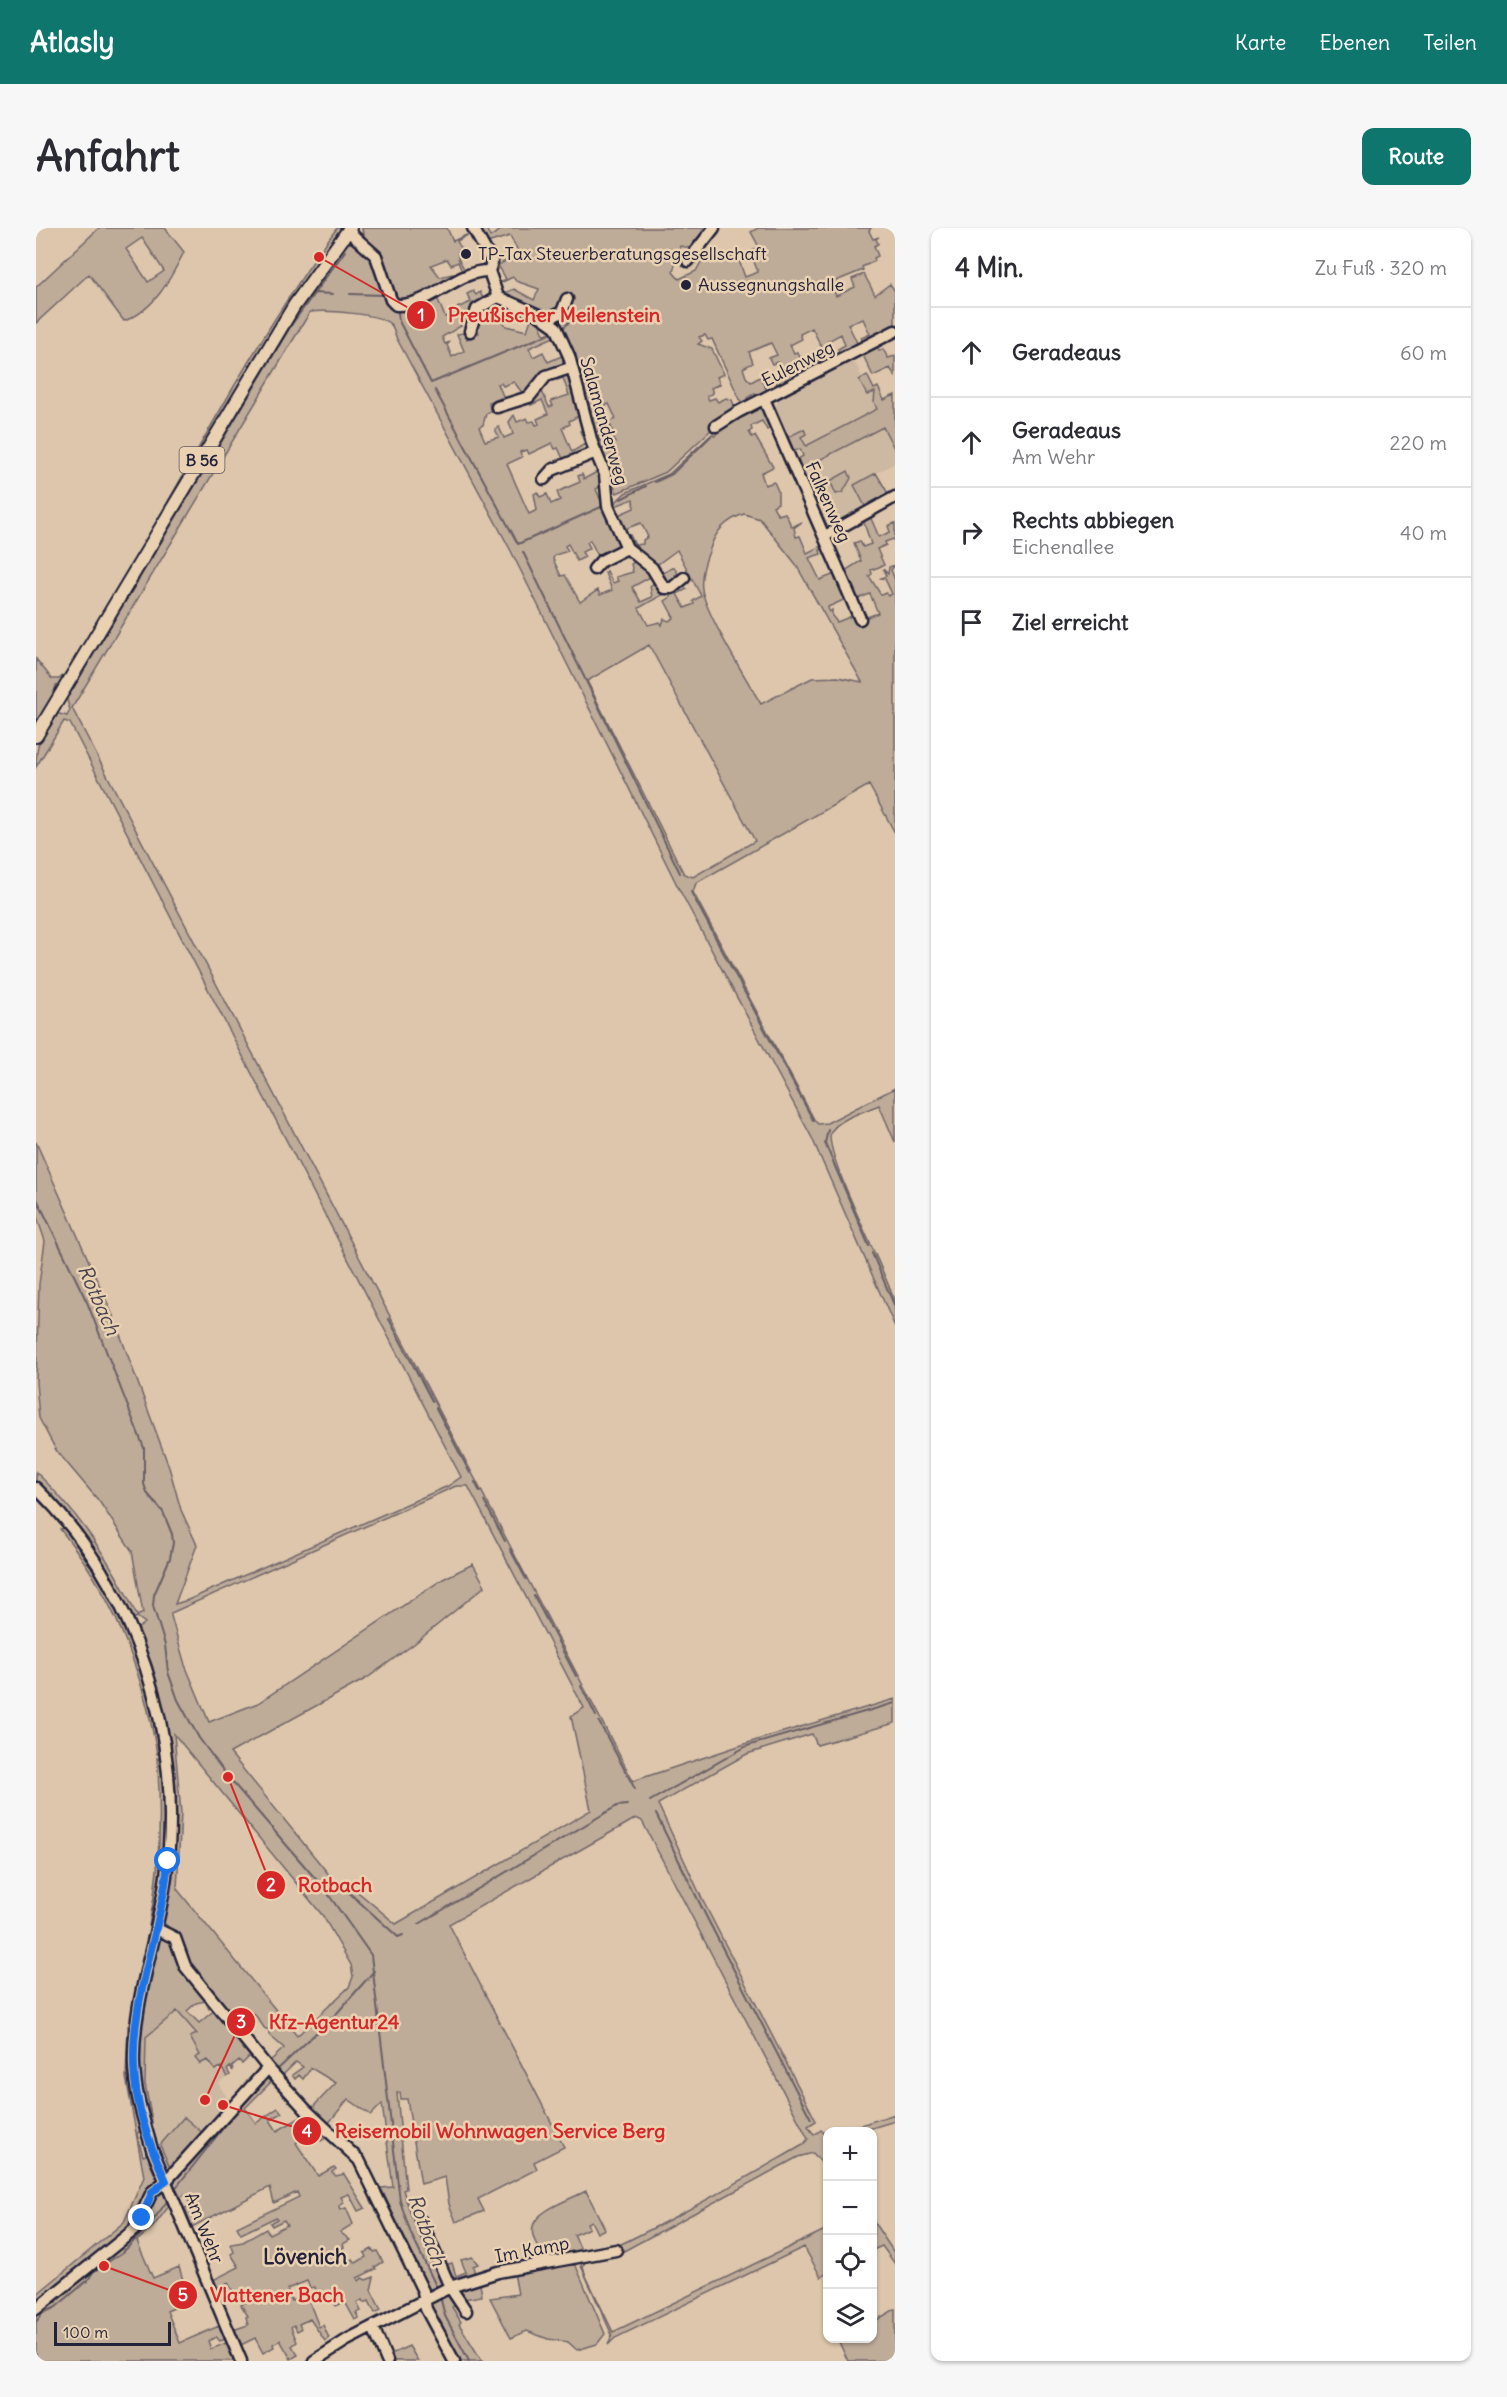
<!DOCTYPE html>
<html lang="de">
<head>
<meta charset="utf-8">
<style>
  :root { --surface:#fff; --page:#f7f7f7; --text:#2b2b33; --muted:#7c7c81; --line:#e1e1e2; --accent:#0f766e }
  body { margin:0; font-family:Delius,sans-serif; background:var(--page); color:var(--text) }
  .controls { position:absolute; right:18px; bottom:18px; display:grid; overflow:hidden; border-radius:12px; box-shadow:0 2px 4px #0004 }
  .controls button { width:54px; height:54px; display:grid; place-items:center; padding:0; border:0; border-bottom:2px solid var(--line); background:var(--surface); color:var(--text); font:30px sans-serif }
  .scale { position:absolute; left:18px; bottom:15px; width:117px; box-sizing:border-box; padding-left:6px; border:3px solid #22223b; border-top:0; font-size:16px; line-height:21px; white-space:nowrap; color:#22223b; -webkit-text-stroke:4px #e9d1b2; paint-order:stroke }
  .stop { position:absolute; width:18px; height:18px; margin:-14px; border:4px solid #1a73e8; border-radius:50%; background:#fff }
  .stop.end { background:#1a73e8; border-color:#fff; box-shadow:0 2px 6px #0008 }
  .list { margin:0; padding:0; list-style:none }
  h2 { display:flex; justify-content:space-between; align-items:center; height:78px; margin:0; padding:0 24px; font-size:26px }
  h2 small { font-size:20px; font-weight:400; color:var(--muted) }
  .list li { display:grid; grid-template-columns:39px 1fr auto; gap:18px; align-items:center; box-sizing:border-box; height:90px; padding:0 24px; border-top:2px solid var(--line) }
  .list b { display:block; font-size:22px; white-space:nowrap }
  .list p { margin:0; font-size:20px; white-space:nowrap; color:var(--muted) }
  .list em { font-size:20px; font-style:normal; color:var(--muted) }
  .icon { flex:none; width:33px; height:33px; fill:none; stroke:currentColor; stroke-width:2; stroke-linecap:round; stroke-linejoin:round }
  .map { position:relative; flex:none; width:859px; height:2133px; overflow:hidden; border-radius:12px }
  header { display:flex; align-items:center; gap:36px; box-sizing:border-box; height:84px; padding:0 30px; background:var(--accent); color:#fff }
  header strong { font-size:28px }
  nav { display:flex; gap:33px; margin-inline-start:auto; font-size:21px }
  .intro { display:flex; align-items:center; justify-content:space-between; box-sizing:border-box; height:144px; padding:0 36px }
  h1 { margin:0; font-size:42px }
  .button { padding:15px 27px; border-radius:12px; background:var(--accent); color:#fff; font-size:21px; font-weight:700 }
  main { display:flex; gap:36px; padding:0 36px }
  aside { flex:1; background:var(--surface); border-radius:12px; box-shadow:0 2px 4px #0004 }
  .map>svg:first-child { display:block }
  .built { fill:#cdb8a1 }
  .green { fill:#beab98; stroke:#70666a; stroke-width:1.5; fill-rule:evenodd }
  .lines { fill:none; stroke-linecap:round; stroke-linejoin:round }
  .stream { stroke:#696066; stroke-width:2 }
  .minor-casing { stroke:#22223b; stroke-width:15 }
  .major-casing { stroke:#22223b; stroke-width:16 }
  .minor { stroke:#e9d1b2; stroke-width:10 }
  .major { stroke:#e9d1b2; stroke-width:12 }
  .route { stroke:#1a73e8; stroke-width:8 }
  .poi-dot { fill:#22223b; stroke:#e9d1b2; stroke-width:2 }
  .labels { text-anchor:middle; stroke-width:5; stroke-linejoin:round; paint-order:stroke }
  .shield { fill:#e9d1b2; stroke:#5e565f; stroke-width:1.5 }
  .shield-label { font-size:16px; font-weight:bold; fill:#22223b }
  .poi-label { font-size:18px; fill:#22223b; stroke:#e9d1b2; text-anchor:start }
  .street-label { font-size:18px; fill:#22223b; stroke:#e9d1b2 }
  .water-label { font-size:20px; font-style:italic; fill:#454150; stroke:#e9d1b2 }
  .quarter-label { font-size:21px; font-weight:bold; fill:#22223b; stroke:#e9d1b2 }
  .leader { fill:none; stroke:#d62828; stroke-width:2 }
  .callout-dot { fill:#d62828; stroke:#e9d1b2; stroke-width:2 }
  .mark-label { font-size:18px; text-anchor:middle; font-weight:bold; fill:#fff }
  .callout-label { font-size:20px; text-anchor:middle; font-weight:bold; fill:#d62828; stroke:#e9d1b2; stroke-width:5; stroke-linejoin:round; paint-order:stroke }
</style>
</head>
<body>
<header>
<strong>Atlasly</strong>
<nav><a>Karte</a><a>Ebenen</a><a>Teilen</a></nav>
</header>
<div class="intro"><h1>Anfahrt</h1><a class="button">Route</a></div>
<main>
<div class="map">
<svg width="859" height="2133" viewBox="0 0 859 2133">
  <rect width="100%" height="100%" fill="#ddc6ab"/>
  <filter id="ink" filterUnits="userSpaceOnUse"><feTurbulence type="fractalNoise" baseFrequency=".0167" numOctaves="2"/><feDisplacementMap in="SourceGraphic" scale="12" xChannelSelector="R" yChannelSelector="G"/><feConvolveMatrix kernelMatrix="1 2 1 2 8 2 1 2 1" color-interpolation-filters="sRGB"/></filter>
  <g filter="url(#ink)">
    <!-- built -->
    <path class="built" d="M812,134L820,136L826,149L831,147L839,163L838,174L841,181L770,218L765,209L768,201L752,209L739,180L743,170Z
      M847,199L859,222V235L818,257L830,280L800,296L796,295L772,238Z
      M142,1783L161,1806L164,1827L159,1830L171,1832L185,1845L188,1843L191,1849L182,1855L194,1875L168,1906L148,1889L124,1917L110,1871V1808Z"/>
    <!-- green -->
    <path class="green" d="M63,0H129L148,24C135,50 118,83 88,93L53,46L0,95V59ZM106,10L128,43L112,54L90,21Z
      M301,0H306L265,59L25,457H20L17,471L0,499V431L16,451H23L28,447C124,302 197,140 301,0Z
      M326,0H411L417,13L437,4L421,13L425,21L422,23V30L430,44L427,46L422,34L415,37L411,31L395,37L404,49L416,46L418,50L376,70L362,71C354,61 355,46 349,35C343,22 326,14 326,0Z
      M450,0L454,9L468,0H676L659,21L644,18L637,44L643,51L660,43L670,25L678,32L688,27L690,31L701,27L709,49L722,44L714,24L723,19L715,4L722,0H835L833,3L837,11L843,9L840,11L842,16L838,18L842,28L838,30L839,33L826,39L827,42L795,55L800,68L819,59L816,51L828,46L839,67L854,56L859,63V98L828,116L825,110L834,106L827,91L812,96L823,119L806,128L802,121L809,117L805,106L792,113L800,131L793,134L776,100L764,106L766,111L754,117L758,125L761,124L766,132L763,135L765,139L784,132L786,137L745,159L738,153L749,147L742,134L736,136L733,130L741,127L735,115L713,124L717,135L707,140L710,149L715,154L724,149L732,165L722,170L719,165L711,170L714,175L705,174L676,111L672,112L669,107L663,109L666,113L662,116L676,121L688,146L681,149L684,156L675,160L677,165L671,168L673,172L679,170L682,174L690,170L696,172L700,183L691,185V187L630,244L581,265L559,210L563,208L566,221L579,215L575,198L558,205L555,190L561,188L565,198L580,191L573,176L553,184L534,122L521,92L529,89L535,73L511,86L466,66L478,61L498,72L503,61L480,53L477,49L460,57L470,51L462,37L478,29L482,23L474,8L451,15L445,1Z
      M313,15C339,15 349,60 353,80L359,81L400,67L409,89L419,85L425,98L406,109L409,116L414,114L411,117L416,129L428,123L421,106L427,105L431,111L443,105L440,99L443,85L462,75L474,79L468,95L470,98L491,103L496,88L501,90L508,106L517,104L520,108L493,120L497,129L507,124L512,134L528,127L527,136L513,142L488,167L478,154L467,158L465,155L462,156L470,175L465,170L453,175L454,183L450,186L447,197L443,199L449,213L463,209L459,201L463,199L468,210L477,206L473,194L478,187L481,194L491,190L493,194L498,193L500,197L503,196L501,191L512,186L506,172L495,177V172L505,161L513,179L517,178L515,173L533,167L527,150L521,152L519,149L528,146L532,149L544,178L541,180H545L546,186L533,193L534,196L526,200L536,224L549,216L544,203L549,201L551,223L528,233L522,220L519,221L516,215L493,226L491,222L484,224L486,229L471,236L493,286L501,282L498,266L501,264L504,269L511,266L515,276L524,272L521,264L544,254L542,248L546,246L548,251L561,244L558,231L566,248L567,257L560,261L583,316L563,330L554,312L551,314L554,320L546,324L549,329L541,333L532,316L529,318L532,323L519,327L517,331L525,348L529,347L544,374L562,362L564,367L576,362L569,345L571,343L577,355L582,353L580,349L597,344L595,336L600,333L616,348L596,359L605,374L616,369L614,358L619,354L626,367L603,380L612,397L624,394L626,397L628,391L633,393L638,390L629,373L635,369L634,366L647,358L651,361L641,366L649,380L658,376L657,373L665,368L641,322L622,336L627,345L638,339L642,346L639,347L640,351L632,356L595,320L590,309L594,307L599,317L607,316V312L612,309L605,295L586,302L580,288L598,280L597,271L577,279L578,276L589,265L633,246L676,206L679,208L683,200L725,176L737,198L731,202L726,193L715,198L716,202L713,204L716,209L719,208L737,239L725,245L729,257L738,254L742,263V275L737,278L742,287L749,285L756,299L766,294L758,300L760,309L764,308L771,325L787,317L789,320L784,322L785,326L773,330L784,352L801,345L812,370L792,379L793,384L796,382V388L801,394L816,388L812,375L824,384L828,383L831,389L842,385L834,366L819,372L807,344L825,333L818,315L824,313L827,319L835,316L827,292L834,288L843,309L854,304L852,298L859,295V313L857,311L849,314L850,317L841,321L848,337L835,342L836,346L833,348L845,367L850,365L852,368L856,366L849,351L845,350L850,348L847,341L852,346L853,339L859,337L855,342L859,352V605L833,557L660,655L657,664L779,893L782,896L791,895L859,860V914L843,877C829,883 802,891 795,904C786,923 850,1043 858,1072C859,1080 859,1091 859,1099L776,910L643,661L475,323L361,111C359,107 358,101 356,98C348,85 288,82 274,84L36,480L597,1553L727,1510L859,1471V1495L781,1517L776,1506L711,1526L622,1576L668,1675L780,1893L772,1898L778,1907L785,1902L791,1908V1915L787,1919L791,1928V1941L777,1925L762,1929L586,2024L549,2033L547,2039L550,2048L577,2104L791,2001V2045L785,2049L768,2019L579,2110L572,2117L576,2107L545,2038L546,2034C622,2001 695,1958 767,1917L772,1911L606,1593L600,1590L590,1596L413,1696L528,1919L498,1934L501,1941L442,1971L448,1983L420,1994L413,1976L409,1949L385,1956L371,1871H365L364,1865H361L370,1961L367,1962L376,1990L381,1989L407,2056L393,2062L345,1960L357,1959L346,1876L335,1887L312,1871L292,1896L275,1881L300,1855L275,1840L267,1851L263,1847L259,1851L256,1847L267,1839L260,1834L246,1848L233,1834L248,1820L233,1807V1801H229L218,1785L202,1798L151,1736L143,1709L127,1694L137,1564L100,1402L109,1395L101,1389L96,1392L0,1255V1244C42,1284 77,1336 101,1388L107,1385L96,1323L63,1273L20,1222L3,1190L0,1154L3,1056L9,1013L0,986V914L78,1090L133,1239L145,1282L161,1317L139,1376L152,1372L412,1258L425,1249L34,495L28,493L0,539C0,518 5,501 20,485L31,488L34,482L30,469L256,90L307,20ZM708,286L724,291L759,335L826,454L802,449L776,450L725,476C711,452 669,385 666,361C664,347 669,333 674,321C679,303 690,292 708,286ZM613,417L719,613L657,649L648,646L551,453ZM420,1258H432L548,1480L535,1488L555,1582L360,1696L310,1654H299L194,1525L331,1450L378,1416L449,1358L437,1336L407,1351L222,1475L173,1494L149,1437L135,1388V1385ZM138,1506L287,1688L315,1737L317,1749L313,1759L261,1808L141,1661L145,1585Z
      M437,63L440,67L444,64L448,73L435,85L429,84L428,91L434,92L429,96L421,80L435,74L431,66Z
      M841,119L843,123L847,121L852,130L859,128V148L854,140L837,148L827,127Z
      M831,147L838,161L842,159L848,172L859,167V222L847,199L766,241L762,231L767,228L764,221L758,223L752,209L768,201L770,206L765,209L770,218L841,181L838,174L839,164L831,167L823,152Z
      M812,243L815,250L807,264L800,266L794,253Z
      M840,245L853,267L830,280L818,257Z
      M30,1300C83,1374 109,1434 124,1525L121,1526C107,1443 77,1366 24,1301Z
      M121,1530L127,1533L130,1618L117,1696L113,1698C124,1642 126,1588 121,1530Z
      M123,1709L135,1710L176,1778L173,1781L169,1773L160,1775L151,1783L163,1795L181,1780L216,1826L206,1836L203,1832L196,1838L197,1843L194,1839L191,1842L194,1847L191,1849L185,1839L179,1842L171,1832L164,1836L159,1830L164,1827L154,1809L161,1806L141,1783L110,1809L109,1856L116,1893L114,1904L101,1840L106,1781Z
      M92,1798L96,1801L106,1900L101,1906L107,1928L110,1927L109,1911L114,1936L122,1953L97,1997L0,2077V2067L88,1994L108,1949L90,1849Z
      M231,1846L237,1852L209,1880L220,1895L242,1880L246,1885L234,1892L241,1903L269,1887L293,1908L285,1913L278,1902L260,1915L282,1948L298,1939L300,1941L296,1944L300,1948L308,1946L329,1980L322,1983L313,1966L305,1969L308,1975L303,1978L304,1982L310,1980L317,1996L304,2004L314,2012L307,2016L308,2019L304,2021L311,2034L317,2031L320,2035L330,2029L328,2025L336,2021L338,2024L341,2023L347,2034L339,2039L340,2041L321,2050L323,2053L326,2050L330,2052L338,2049L335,2062L345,2082L339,2085L333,2073L328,2075L326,2072L321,2075L325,2083L320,2085L323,2090L319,2092L309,2074L299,2078L295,2063L282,2070L279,2059L274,2060L271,2053L251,2061L256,2073L271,2068L283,2099L287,2097L293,2110L289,2113L274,2091L263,2096L265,2101L261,2103L258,2097L255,2099L261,2114L256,2118L262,2127L255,2131L244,2112L237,2116L238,2119L227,2125L219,2110L203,2118L197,2102L212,2097L210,2089L212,2088L205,2077L210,2074L208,2067L201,2070L192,2055L180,2060L177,2052L203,2039L195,2026L198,2024L195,2016L207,2014L230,2001L233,2006L251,1997L248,1992L236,1998L234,1995L241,1991L240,1989L205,2006L201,1999L263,1969L261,1964L238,1975L234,1959L156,1999L149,1980L160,1976L159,1972L153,1974L150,1967L144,1969L138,1956L139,1949Z
      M859,1886V1893L826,1903H806Z
      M148,1889L169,1907L135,1942L124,1917Z
      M123,1963L129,1965L134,1977L117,1999L101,2013L117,2050L143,2039L148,2055L152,2054L153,2058L139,2063L145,2077L131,2083L144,2115L183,2098L189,2111L184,2113L180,2109L172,2113L175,2121L190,2115L198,2133H0V2085L100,2003Z
      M550,1963L569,2001L561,2005L555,1993L551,1995L553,2000L538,2007L547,2026L514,2032C470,1991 518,1979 550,1963Z
      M837,1993L859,2026V2036L846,2018L837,2022Z
      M436,2029L442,2036L437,2038L439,2047L417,2053L409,2037L416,2035L420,2048L430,2044L425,2032Z
      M535,2036L540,2038L569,2106L561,2116L541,2122L532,2114L512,2111L491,2103L475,2110L454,2070L482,2066L478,2045Z
      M447,2052V2055L444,2056L446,2068L428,2071L422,2059Z
      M411,2066L421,2076L416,2079L425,2094L423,2096L446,2133H423L395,2081L396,2075Z
      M859,2081V2133H812L803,2114L809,2111L836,2110L837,2094Z
      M373,2118L382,2133H354L351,2128Z"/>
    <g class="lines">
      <!-- stream -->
      <path class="stream" d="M277,65L297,66
        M314,66L348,67
        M362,84L363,93L395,155L515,105
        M528,99L534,93L536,76
        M399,162L482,316L565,279
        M619,254L636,246L675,208
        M585,271L610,258
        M487,324L644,645
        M33,467L256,96L309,23
        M13,500L21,487
        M655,664L777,892
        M792,902L789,915L833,1018
        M0,969L51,1074L108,1220V1256L111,1265L127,1284L136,1306L137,1315L134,1330L118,1367L117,1378L129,1417L132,1444L142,1472L163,1510L192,1549L290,1663L335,1727L364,1973L375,2006L402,2062
        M836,1025L859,1079
        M353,1091L396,1173
        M400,1180L434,1245
        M439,1254L444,1264
        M448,1273L469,1313
        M474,1321L490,1351
        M498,1368L540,1448
        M545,1458L560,1488
        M563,1494L599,1561
        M614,1573L711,1518L859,1475
        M620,1586L671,1690L775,1891
        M304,1660H308L362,1709L367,1707
        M383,1696L581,1578L591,1577
        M239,1844L302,1784L338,1743
        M138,1962L203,1880L235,1848
        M404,2068L409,2088L433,2133
        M0,2094L7,2085L20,2079L52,2052L57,2044L87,2024L113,1998L132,1972"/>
      <defs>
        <path id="minor" d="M437,0L456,34L453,43
          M312,3L340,28L355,72L360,77C394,79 420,42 453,43
          M652,33L678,0
          M453,43L462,69L503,87L520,99L533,128L556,215L569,246L572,278L591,320L616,340L628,360H636L648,350
          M510,92L526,84L531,71
          M434,103L441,81L462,69
          M728,171L824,391
          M461,179L493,169L510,148L534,140
          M680,198L702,184L859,103
          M508,251L516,242L560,224
          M789,308L859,269
          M558,341L565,333L591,320
          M0,1260C100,1358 149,1511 130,1648C122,1711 96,1773 98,1837C99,1866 108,1893 116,1921L205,2133
          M121,1701L139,1710L149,1738L232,1840L270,1882L323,1932L387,2063L390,2081L418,2133
          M385,1993L414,2059L430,2083
          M0,2081L98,2002L116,1964L130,1953L232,1840
          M337,2099L351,2133
          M278,2133L311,2112L414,2059L462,2044L580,2022"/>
        <path id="major" d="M0,508L258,78L314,0"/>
      </defs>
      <!-- minor casing -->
      <use href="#minor" class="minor-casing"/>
      <!-- major casing -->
      <use href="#major" class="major-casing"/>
      <!-- minor -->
      <use href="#minor" class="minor"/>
      <!-- major -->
      <use href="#major" class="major"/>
    </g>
  </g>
  <g class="lines" filter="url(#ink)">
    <!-- route -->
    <path class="route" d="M106,1990L116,1964L130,1953C113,1917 99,1878 98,1838C95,1769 126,1702 132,1633"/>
  </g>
  <!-- markers -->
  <g class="poi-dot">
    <circle cx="430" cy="26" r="6"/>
    <circle cx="650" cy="57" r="6"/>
  </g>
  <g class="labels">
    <!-- shield labels -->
    <rect class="shield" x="143.5" y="219" width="45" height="26" rx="4.5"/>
    <g class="shield-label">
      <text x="166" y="238">B 56</text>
    </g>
    <!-- poi labels -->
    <g class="poi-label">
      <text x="442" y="32">TP-Tax Steuerberatungsgesellschaft</text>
      <text x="662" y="63">Aussegnungshalle</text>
    </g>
    <!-- street labels -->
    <g class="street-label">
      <text transform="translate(762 136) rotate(-27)" y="6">Eulenweg</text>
      <text transform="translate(568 193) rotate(74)" y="6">Salamanderweg</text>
      <text transform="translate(792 274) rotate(66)" y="6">Falkenweg</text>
      <text transform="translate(168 2000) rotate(68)" y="6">Am Wehr</text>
      <text transform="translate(496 2022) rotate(-11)" y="6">Im Kamp</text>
    </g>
    <!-- water labels -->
    <g class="water-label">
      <text transform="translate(63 1072) rotate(66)" y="7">Rotbach</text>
      <text transform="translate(391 2002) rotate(70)" y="7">Rotbach</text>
    </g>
    <!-- quarter labels -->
    <g class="quarter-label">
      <text x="269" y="2036">Lövenich</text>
    </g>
  </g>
  <!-- callouts -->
  <path class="leader" d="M283 29L385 87M192 1549L235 1657M169 1872L205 1794M187 1877L271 1903M68 2038L147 2067"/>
  <g class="callout-dot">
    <circle cx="283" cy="29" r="6"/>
    <circle cx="192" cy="1549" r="6"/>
    <circle cx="169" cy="1872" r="6"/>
    <circle cx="187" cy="1877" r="6"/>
    <circle cx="68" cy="2038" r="6"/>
    <circle cx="385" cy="87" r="15"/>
    <circle cx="235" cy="1657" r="15"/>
    <circle cx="205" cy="1794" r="15"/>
    <circle cx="271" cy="1903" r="15"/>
    <circle cx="147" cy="2067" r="15"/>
  </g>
  <g class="mark-label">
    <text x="385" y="93">1</text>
    <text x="235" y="1663">2</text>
    <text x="205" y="1800">3</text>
    <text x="271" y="1909">4</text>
    <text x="147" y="2073">5</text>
  </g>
  <g class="callout-label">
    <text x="518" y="94">Preußischer Meilenstein</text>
    <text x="299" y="1664">Rotbach</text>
    <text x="298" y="1801">Kfz-Agentur24</text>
    <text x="464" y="1910">Reisemobil Wohnwagen Service Berg</text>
    <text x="241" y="2074">Vlattener Bach</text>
  </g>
</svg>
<div class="controls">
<button>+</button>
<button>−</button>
<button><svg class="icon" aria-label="locate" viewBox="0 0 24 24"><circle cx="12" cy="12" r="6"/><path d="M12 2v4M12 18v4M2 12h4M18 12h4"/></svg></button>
<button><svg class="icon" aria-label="layers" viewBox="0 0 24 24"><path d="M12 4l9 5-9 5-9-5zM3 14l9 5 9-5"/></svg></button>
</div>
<div class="scale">100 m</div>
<div class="stop" style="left:132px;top:1633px"></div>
<div class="stop end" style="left:106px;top:1990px"></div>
</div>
<aside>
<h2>4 Min.<small>Zu Fuß · 320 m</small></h2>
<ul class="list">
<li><svg class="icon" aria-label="ahead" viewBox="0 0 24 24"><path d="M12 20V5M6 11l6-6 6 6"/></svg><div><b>Geradeaus</b></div><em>60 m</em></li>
<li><svg class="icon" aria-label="ahead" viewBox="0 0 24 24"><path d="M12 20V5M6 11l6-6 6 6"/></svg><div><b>Geradeaus</b><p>Am Wehr</p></div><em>220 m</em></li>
<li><svg class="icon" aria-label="right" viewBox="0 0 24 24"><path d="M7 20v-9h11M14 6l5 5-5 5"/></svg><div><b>Rechts abbiegen</b><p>Eichenallee</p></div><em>40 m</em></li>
<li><svg class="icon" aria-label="arrive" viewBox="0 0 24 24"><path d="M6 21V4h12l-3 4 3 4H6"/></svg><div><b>Ziel erreicht</b></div></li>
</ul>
</aside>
</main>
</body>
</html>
